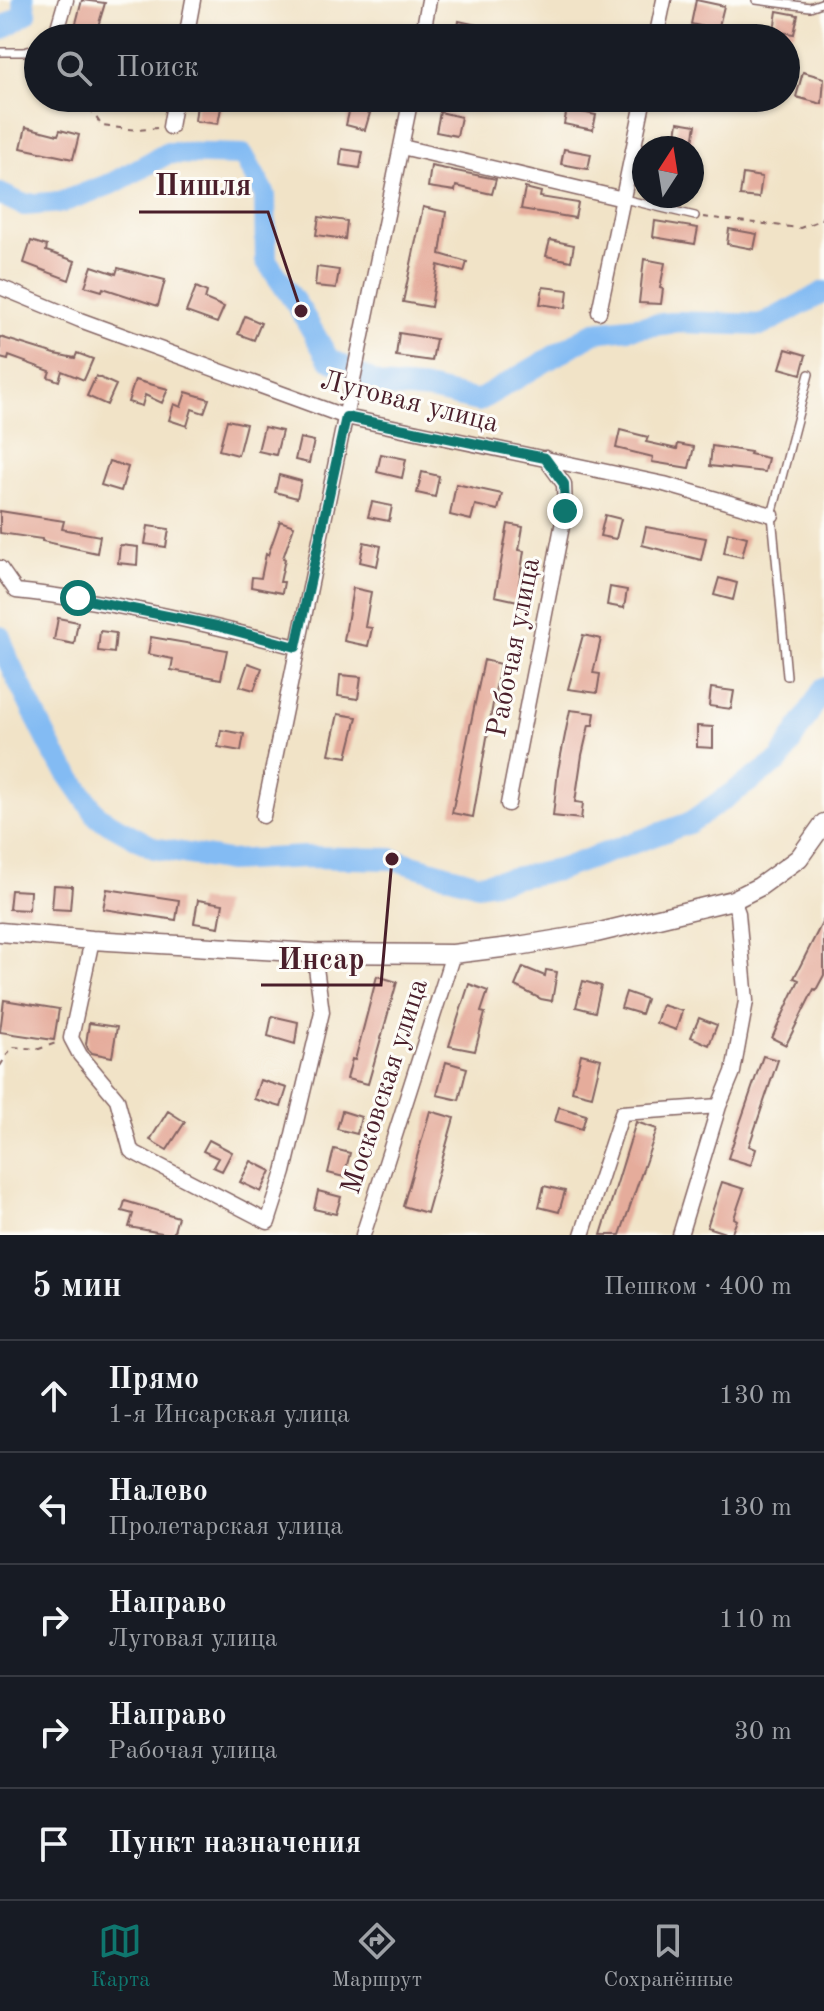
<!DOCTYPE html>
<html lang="ru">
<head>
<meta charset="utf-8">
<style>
  :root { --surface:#171b24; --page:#242831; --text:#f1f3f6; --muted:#9ea1a6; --line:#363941; --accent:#0f766e }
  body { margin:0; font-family:"Old Standard TT",serif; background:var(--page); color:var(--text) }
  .compass { position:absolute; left:632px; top:136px; width:72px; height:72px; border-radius:50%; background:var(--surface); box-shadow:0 2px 6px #0004; rotate:12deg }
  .stop { position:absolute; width:24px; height:24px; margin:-18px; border:6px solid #0f766e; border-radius:50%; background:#fff }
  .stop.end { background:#0f766e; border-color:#fff; box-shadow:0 2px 8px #0008 }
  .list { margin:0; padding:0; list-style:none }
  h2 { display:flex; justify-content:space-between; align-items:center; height:104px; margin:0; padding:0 32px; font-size:34px }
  h2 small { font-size:26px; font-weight:400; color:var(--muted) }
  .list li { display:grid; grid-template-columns:52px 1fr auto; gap:24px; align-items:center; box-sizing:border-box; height:112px; padding:0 32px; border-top:2px solid var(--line) }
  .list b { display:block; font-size:30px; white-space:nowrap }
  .list p { margin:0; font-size:26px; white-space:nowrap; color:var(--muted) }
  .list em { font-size:26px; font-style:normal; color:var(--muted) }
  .icon { flex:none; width:44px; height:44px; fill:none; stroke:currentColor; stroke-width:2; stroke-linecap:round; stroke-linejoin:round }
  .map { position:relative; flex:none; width:824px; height:1235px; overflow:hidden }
  .search { position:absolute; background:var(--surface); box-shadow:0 2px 6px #0004; left:24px; right:24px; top:24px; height:88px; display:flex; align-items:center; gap:20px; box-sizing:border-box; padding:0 28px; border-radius:44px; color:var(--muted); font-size:30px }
  .sheet { height:664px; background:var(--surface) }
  nav { display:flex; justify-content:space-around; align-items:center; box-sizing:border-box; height:112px; border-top:2px solid var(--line); background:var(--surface); font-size:22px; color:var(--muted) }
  nav a { display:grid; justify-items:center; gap:4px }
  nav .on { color:var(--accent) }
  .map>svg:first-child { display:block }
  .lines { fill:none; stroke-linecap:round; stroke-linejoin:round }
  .river { stroke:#83bbf3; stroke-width:22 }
  .building { fill:#e5ac9b }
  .service-casing { stroke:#846462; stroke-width:10 }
  .minor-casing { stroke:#846462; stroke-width:17 }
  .tertiary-casing { stroke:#846462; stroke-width:21 }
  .path { stroke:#846462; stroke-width:2; stroke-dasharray:6 6; stroke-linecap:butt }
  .service { stroke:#fff; stroke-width:7 }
  .minor { stroke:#fff; stroke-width:14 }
  .tertiary { stroke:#fff; stroke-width:18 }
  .route { stroke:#0f766e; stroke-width:10 }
  .labels { text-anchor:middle; stroke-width:6; stroke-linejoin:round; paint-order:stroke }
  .street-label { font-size:28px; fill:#4a1f2b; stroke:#fdfcf7 }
  .leader { fill:none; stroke:#4a1f2b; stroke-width:3 }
  .callout-dot { fill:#4a1f2b; stroke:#fdfcf7; stroke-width:3 }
  .callout-label { font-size:30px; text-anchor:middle; font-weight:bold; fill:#4a1f2b; stroke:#fdfcf7; stroke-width:6; stroke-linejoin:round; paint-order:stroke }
</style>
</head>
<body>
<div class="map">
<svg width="824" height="1235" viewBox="0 0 824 1235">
  <rect width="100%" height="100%" fill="#fdfcf7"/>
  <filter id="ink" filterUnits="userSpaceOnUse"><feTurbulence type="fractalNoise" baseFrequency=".0125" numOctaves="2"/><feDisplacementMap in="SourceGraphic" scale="16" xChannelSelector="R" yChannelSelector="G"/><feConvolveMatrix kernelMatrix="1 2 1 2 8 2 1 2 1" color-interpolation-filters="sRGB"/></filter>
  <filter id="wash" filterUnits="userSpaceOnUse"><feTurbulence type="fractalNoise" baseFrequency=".006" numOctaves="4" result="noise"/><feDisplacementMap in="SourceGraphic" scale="32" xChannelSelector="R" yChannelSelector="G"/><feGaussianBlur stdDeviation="1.8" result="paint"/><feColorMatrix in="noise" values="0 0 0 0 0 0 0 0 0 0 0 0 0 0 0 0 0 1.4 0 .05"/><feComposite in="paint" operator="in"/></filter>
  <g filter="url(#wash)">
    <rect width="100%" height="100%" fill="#f1e3c7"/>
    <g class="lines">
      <!-- river -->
      <path class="river" d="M0,30L26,13L23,0
        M0,194L24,205L62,202L113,183L168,153L243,155L265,195L266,260L301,311L328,358L380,386L431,390L478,401L595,332L679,322L762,325L824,292
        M0,637L9,662L55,755L98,817L154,848L228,861L305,857L392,859L478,884L558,870L689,823L780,760L824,688"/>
    </g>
    <g id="blocks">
      <!-- building -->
      <path class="building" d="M82,0L105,3L96,33L75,27Z
        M696,0L724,6L718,30L691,24Z
        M777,11L798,15L794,34L774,31Z
        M459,21L486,27L483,38H456Z
        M803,72L824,78L822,104L796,97Z
        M197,104L221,108L218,124L195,121Z
        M350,108L370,113L365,130L346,125Z
        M567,109L596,115L593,130L564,124Z
        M440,112L461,117L457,136L436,132Z
        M678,122L696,125L692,148H674Z
        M26,127L58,135L60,130L79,135L73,159L21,148Z
        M342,149L363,152L360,168L340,165Z
        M564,149L591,154L588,169L561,164Z
        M431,166L496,179L492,194L456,186L455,191L428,187Z
        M743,174L762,177L759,198L740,196Z
        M525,188L541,192L540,197L578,203L575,218L521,209Z
        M423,207L446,212L440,254L467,262L464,272L438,265L431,307L403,302Z
        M319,217L347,221L345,239L316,235Z
        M655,221L698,228L695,244L653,237Z
        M729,229L757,234L754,249L727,244Z
        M550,240L574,245L571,261L546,256Z
        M31,241L47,246L46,251L75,261L69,280L24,263Z
        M644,259L665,263L660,288L663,289L661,304L639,303Z
        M92,266L116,274L118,268L165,280L158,306L103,288L102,291L85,286Z
        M317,267L339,270L336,288L315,286Z
        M196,287L207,292L205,299L224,307L217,323L186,312Z
        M543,287L568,290L566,308L540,304Z
        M245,316L261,323L254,340L238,334Z
        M399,333L436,339L432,361L396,356Z
        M0,337L55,354L75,358L77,353L93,359L84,380L62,371L59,381L48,377L50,371L9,356L8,360L0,358Z
        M786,349L806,355L801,374L780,368Z
        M96,376L116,385L107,405L87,396Z
        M135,380L168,389L162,403L145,395L142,406L128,402Z
        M186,392L209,399L204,413L192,409L187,426L169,420L174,404L181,407Z
        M227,420L246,424L238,455L219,450Z
        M264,427L282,431L276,455L258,451Z
        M620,430L648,437L646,442L677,449L678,444L694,447L689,468L652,462L653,457L616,448Z
        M300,438L314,441L309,463L295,460Z
        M712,446L751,452L750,454L768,458L765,472L710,466Z
        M381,454L406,459L402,478L377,472Z
        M109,461L128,467L121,491L101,485Z
        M422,472L439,476L435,497L417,493Z
        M279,475L301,481L297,498L275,492Z
        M456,484L502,494L498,510L475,505L471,520L450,515Z
        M372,502L392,506L389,521L368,517Z
        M0,511L64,521L62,529L100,536L97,553L42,541V539L0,533Z
        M605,515L621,519L616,539L600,536Z
        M280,521L294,526L283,558L285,559L280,582H284L282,593L251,587L252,577L261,578L266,554L268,555Z
        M508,524L523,527L519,550L524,551L519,584L522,585L518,601L495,596Z
        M148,526L169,529L166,547L145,544Z
        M646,527L706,538L701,560L642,545Z
        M728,532L747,537L742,557L724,553Z
        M364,542L381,546L377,566L360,562Z
        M120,545L138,547L137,565L118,563Z
        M719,578L737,583L733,600L714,595Z
        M610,587L627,590L624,608L607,605Z
        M353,588L371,592L365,627L372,628L368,646L344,641Z
        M58,618L78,622L74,644L54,640Z
        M100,631L116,633L114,653L98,651Z
        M583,635L601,639L593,673L600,674L597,693L568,689Z
        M151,637L227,650L221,679L171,670L173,659L148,654Z
        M484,660L500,664L473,817L452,813Z
        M248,663L262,668L254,690L240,686Z
        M340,675L361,677L358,699L338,696Z
        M711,688L734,691L731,709L709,706Z
        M570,710L595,713L593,725H589L582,755L575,802L583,803L581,819L553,816L558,770Z
        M338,714L357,717L347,757L329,754Z
        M697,726L713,727V748L697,747Z
        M221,730L244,734L241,751L218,747Z
        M54,885L72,886L70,910L52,909Z
        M107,889L179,900L176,920L103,909Z
        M11,890L30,891L29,910L9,909Z
        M198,900L223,904L219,927L194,923Z
        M824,919V975L816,990L814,989L786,1045L772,1038L799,980L794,978Z
        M523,967L545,976L546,970L557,972L552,1001L541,999L515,986Z
        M377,976L397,982L368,1084L347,1079L352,1059L355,1060Z
        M583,981L601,986L595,1012L576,1007Z
        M469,984L488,991L481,1012L485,1013L475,1051L449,1046Z
        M626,992L646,999L641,1014L621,1008Z
        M4,1000L59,1009L54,1040L0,1032Z
        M662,1005L682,1011L676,1030L656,1023Z
        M272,1016L298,1022L295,1044L268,1036Z
        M699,1018L717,1025L709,1045L691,1037Z
        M89,1023L117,1027L112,1057L92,1053L88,1049L86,1044Z
        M581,1054L601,1059L592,1096L572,1091Z
        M763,1056L778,1060L749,1146L756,1149L751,1165L728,1158Z
        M446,1062L467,1068L459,1100L437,1095Z
        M260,1080L287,1088L281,1107L254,1099Z
        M559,1107L586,1115L582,1129L555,1121Z
        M168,1111L185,1122L167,1150L150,1140Z
        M342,1111L361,1117L357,1134L337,1129Z
        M430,1111L454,1118L427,1213L403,1206Z
        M636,1122L657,1129L620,1235H601Z
        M209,1140L232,1152L222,1171L213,1167L218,1158L203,1151Z
        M334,1149L350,1153L344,1177L328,1173Z
        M251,1161L271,1171L261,1192L240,1182Z
        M722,1182L744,1189L734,1218L737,1220L731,1235L707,1227Z
        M544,1186L565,1191L559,1212L539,1207Z
        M318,1191L341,1197L336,1214L314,1209Z
        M125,1201L178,1217L173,1235L129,1227L133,1214L122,1211Z"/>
    </g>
  </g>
  <g filter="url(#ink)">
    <use href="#blocks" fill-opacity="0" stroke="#846462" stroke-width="2"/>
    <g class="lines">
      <defs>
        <path id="service" d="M756,0L810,7L824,2
          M0,52H24L38,48
          M624,199L695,216
          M787,676L772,515L809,374"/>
        <path id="minor" d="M55,38L66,0
          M186,38L193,0
          M422,38L429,0
          M656,38L664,0
          M170,127L175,98
          M402,147L623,199
          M0,287L80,320L346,417L664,484L772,515
          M599,312L644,98
          M0,568L16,591C111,601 203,623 296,647
          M508,804L565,511L564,484L545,458
          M263,816L411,98
          M92,940L71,1038L80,1055L117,1099L131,1151L268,1222L284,1172L322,1012L314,953
          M363,1235L453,954
          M582,1235L622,1113L719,1106
          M680,1235L719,1106L733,1072L746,1001L738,913L733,900"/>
        <path id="tertiary" d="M0,932L92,940L314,953L453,954L518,946L596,933L733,900L759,887L799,858L824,823"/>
      </defs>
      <!-- service casing -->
      <use href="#service" class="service-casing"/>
      <!-- minor casing -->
      <use href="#minor" class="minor-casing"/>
      <!-- tertiary casing -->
      <use href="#tertiary" class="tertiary-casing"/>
      <!-- path -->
      <path class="path" d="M27,62L28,70L38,76
        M83,98L102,126L138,130L157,128
        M703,217L800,228L821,220L824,214
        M0,1066L12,1047L39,1049L59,1042"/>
      <!-- service -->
      <use href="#service" class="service"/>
      <!-- minor -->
      <use href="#minor" class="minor"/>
      <!-- tertiary -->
      <use href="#tertiary" class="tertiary"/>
    </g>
  </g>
  <g class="lines" filter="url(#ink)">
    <!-- route -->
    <path class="route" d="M78,598L217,626L296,647L346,417L545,458L564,484L565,511"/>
  </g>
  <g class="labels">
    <!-- street labels -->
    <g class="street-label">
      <text transform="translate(410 400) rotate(14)" y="10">Луговая улица</text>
      <text transform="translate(512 647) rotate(-79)" y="10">Рабочая улица</text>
      <text transform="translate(383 1086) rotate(-72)" y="10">Московская улица</text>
    </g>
  </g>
  <!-- callouts -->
  <path class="leader" d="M301 311L268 212H139M392 859L381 985H261"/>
  <g class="callout-dot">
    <circle cx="301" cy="311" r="8"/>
    <circle cx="392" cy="859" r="8"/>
  </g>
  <g class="callout-label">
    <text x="203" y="195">Пишля</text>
    <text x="321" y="969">Инсар</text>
  </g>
</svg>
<svg class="compass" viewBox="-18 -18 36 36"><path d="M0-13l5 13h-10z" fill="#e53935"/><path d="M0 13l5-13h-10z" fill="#9ea1a6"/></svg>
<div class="stop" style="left:78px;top:598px"></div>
<div class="stop end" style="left:565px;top:511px"></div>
<div class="search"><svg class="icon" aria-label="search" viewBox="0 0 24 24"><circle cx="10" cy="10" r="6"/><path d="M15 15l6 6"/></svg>Поиск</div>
</div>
<section class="sheet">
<h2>5 мин<small>Пешком · 400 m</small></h2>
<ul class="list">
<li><svg class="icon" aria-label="ahead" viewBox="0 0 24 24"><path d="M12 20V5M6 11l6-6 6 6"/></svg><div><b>Прямо</b><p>1-я Инсарская улица</p></div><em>130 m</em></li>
<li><svg class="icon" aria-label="left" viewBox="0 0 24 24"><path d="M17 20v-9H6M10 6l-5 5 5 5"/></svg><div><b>Налево</b><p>Пролетарская улица</p></div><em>130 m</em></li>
<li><svg class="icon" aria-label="right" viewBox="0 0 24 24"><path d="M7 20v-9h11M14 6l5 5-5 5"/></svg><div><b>Направо</b><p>Луговая улица</p></div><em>110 m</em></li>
<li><svg class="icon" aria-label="right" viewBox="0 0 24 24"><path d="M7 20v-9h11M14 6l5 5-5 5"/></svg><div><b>Направо</b><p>Рабочая улица</p></div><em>30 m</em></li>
<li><svg class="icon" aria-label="arrive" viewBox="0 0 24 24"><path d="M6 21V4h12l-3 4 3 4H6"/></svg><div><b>Пункт назначения</b></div></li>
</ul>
</section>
<nav>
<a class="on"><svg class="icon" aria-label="map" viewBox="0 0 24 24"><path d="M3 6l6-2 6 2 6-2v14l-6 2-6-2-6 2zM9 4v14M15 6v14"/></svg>Карта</a>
<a><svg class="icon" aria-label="directions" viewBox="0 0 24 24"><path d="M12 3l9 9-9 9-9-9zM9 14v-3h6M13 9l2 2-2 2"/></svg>Маршрут</a>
<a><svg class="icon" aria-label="saved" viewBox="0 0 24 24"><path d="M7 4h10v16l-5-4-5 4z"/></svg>Сохранённые</a>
</nav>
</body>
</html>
